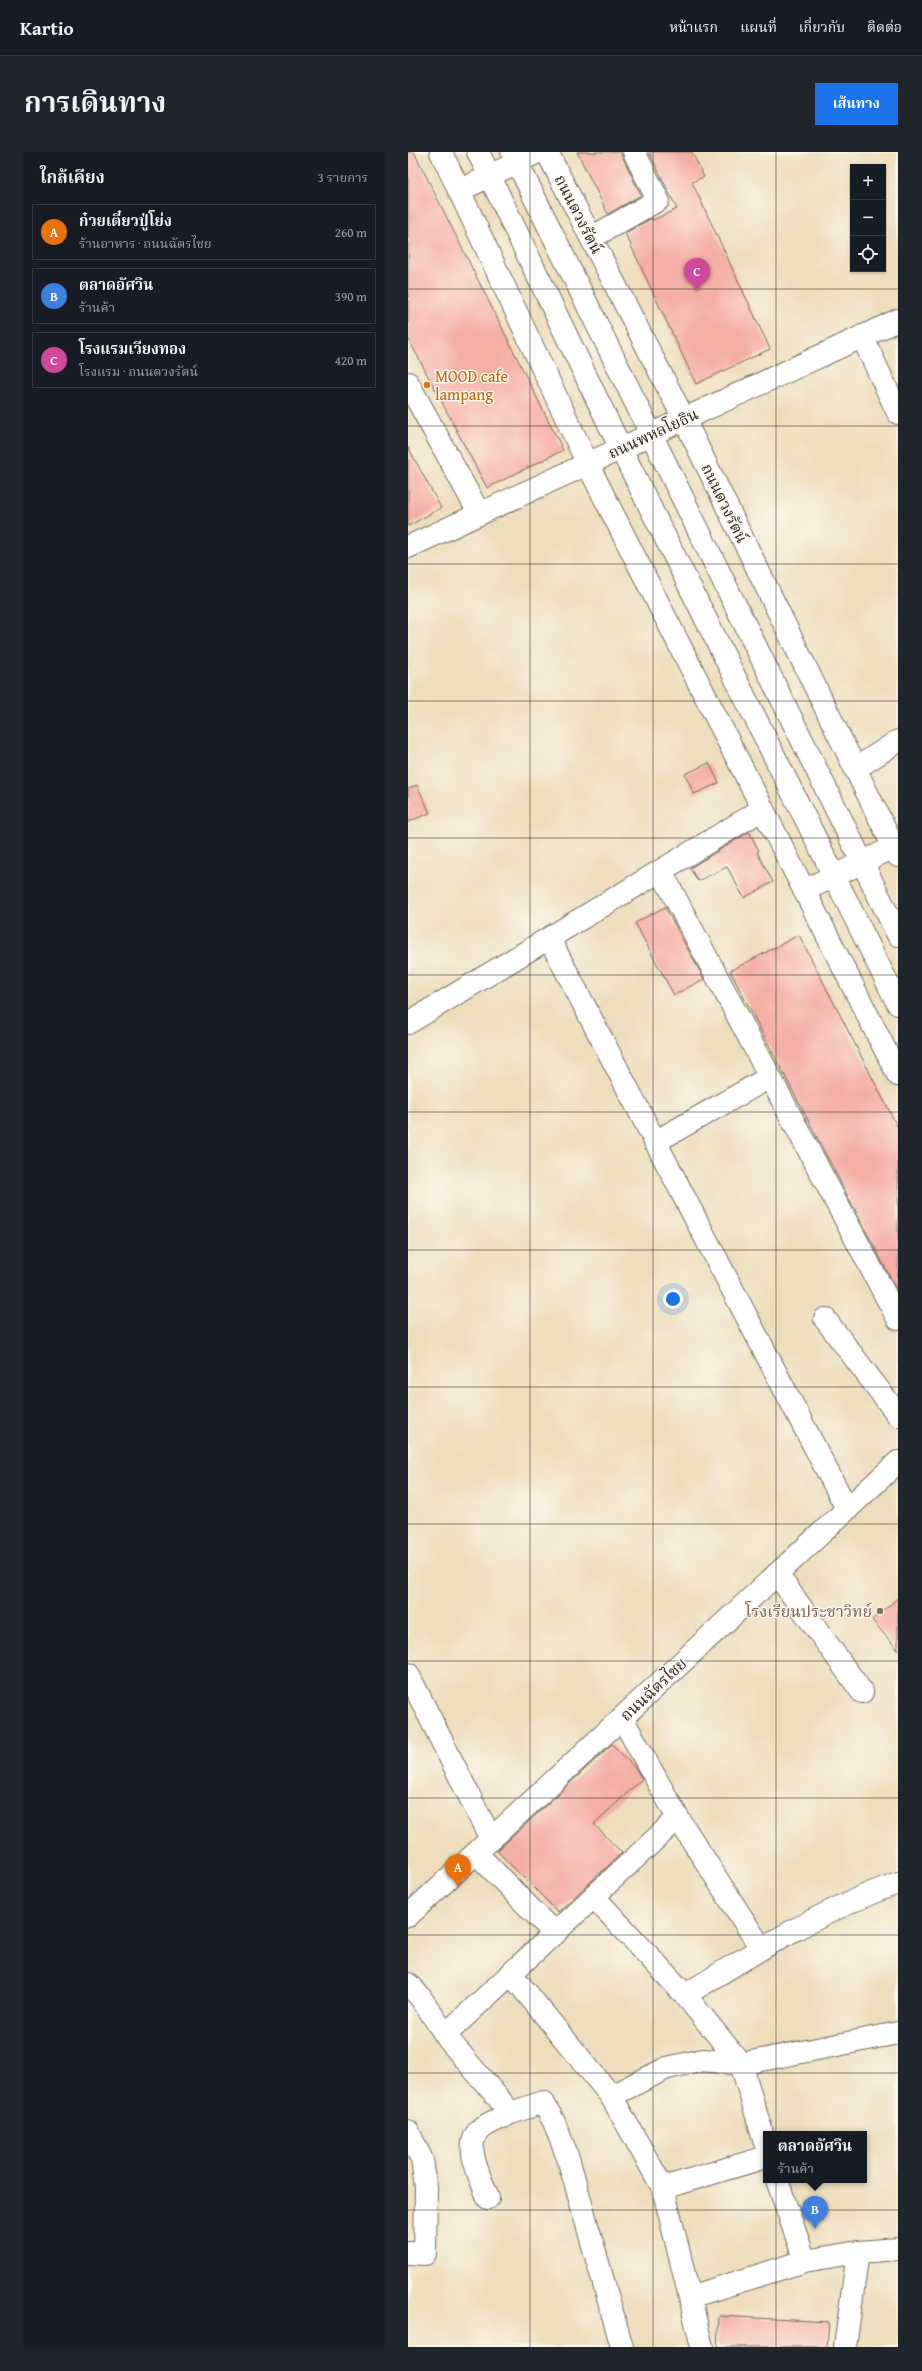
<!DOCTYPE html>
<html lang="th">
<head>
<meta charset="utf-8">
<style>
  :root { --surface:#171b24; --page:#20242c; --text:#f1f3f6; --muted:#9ea1a6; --line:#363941; --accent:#1a73e8 }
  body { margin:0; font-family:"Gentium Book Plus","Noto Serif Thai",serif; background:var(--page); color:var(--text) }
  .controls { position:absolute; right:12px; top:12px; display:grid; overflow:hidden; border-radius:0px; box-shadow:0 1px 3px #0004 }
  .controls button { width:36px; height:36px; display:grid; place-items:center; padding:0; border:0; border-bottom:1px solid var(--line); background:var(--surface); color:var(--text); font:20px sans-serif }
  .you { position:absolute; left:265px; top:1147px; width:14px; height:14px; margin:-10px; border:3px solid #fff; border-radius:50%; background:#1a73e8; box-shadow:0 0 0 6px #1a73e833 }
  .badge { display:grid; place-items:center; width:26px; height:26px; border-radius:50%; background:var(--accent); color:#fff; font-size:13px; font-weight:700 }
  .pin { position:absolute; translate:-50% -33px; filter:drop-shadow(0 1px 2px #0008) }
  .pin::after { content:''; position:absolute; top:21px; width:14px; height:12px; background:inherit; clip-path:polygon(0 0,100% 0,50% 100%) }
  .popup { position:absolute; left:355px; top:1979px; width:104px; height:52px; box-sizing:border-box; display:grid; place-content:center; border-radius:0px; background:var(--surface); filter:drop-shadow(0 1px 3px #0005); font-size:13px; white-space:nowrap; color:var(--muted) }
  .popup b { font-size:15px; color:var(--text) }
  .popup::after { content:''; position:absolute; left:50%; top:100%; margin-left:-8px; border:8px solid transparent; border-top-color:var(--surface) }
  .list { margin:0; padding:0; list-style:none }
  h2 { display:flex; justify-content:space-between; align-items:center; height:52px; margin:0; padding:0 16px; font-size:17px }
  h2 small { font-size:13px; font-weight:400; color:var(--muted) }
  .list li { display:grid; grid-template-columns:26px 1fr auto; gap:12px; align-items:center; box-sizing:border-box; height:56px; margin:0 8px 8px; padding:0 8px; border:1px solid var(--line); border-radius:0px }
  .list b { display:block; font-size:15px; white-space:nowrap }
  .list p { margin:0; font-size:13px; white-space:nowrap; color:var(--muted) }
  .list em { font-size:13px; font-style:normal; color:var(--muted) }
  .icon { flex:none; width:22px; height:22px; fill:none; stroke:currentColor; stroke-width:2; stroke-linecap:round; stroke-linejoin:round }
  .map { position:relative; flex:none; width:490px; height:2195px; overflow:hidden; border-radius:0px }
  header { display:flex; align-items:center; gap:24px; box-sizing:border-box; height:56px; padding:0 20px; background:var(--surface); border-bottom:1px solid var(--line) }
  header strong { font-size:19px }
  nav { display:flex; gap:22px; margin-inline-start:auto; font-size:14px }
  .intro { display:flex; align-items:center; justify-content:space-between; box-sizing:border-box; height:96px; padding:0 24px }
  h1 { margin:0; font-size:28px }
  .button { padding:10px 18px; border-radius:0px; background:var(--accent); color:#fff; font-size:14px; font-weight:700 }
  main { display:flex; gap:24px; padding:0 24px }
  aside { flex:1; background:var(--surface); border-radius:0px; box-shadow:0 1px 3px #0004 }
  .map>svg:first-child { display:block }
  .building { fill:#f5afa5 }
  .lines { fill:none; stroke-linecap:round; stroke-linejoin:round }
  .minor-casing { stroke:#706a5e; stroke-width:24 }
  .major-casing { stroke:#706a5e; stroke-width:24 }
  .minor { stroke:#fff; stroke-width:22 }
  .major { stroke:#fff; stroke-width:22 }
  .grid { fill:none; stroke:#2b2b2b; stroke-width:1; stroke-opacity:0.55 }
  .food-dot { fill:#e8710a; stroke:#fbf7ec; stroke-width:1.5 }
  .education-dot { fill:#8d6e63; stroke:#fbf7ec; stroke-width:1.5 }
  .labels { text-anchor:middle; stroke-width:3; stroke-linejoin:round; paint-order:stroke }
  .street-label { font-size:16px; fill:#2b2b2b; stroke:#fbf7ec }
  .food-label { font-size:16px; fill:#c56008; stroke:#fbf7ec; text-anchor:start }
  .education-label { font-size:16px; fill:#785e54; stroke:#fbf7ec; text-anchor:end }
</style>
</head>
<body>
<header>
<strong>Kartio</strong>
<nav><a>หน้าแรก</a><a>แผนที่</a><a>เกี่ยวกับ</a><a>ติดต่อ</a></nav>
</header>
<div class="intro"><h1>การเดินทาง</h1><a class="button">เส้นทาง</a></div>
<main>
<aside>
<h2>ใกล้เคียง<small>3 รายการ</small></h2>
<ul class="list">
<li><span class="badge" style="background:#e8710a">A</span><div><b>ก๋วยเตี๋ยวปู่โย่ง</b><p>ร้านอาหาร · ถนนฉัตรไชย</p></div><em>260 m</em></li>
<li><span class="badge" style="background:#3f7fe0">B</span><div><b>ตลาดอัศวิน</b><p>ร้านค้า</p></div><em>390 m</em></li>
<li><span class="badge" style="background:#d1479c">C</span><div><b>โรงแรมเวียงทอง</b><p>โรงแรม · ถนนดวงรัตน์</p></div><em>420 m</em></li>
</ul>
</aside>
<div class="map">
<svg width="490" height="2195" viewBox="0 0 490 2195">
  <rect width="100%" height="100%" fill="#fbf7ec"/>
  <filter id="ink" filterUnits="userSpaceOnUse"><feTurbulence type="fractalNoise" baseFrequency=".025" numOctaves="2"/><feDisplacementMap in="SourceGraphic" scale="8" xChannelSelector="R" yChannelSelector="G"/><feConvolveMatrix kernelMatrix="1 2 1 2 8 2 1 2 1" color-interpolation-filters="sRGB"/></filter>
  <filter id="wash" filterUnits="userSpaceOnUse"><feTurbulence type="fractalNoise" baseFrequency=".012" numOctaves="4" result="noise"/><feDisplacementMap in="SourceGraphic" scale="16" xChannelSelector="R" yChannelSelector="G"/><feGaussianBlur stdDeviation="0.9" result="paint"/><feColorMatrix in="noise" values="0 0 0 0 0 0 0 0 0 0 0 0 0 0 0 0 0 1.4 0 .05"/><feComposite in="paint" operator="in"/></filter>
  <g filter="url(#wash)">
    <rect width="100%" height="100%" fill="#efdebc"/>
    <g id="blocks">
      <!-- building -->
      <path class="building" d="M0,0H6L155,298L79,336L0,186Z
        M169,0H212L233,43L200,62Z
        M241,0H284L296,25L284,30L362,197L288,232L217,81L244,66L245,68L269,57Z
        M0,295L33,356L0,374Z
        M301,611L311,631L286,642L277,622Z
        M9,633L22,661L0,670V637Z
        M341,680L351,699L349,700L365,730L336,746L319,715L290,729L282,716Z
        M257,755L296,827L266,843L227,771Z
        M391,783L490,976V1140L322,819Z
        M490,1446V1498L464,1468Z
        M204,1592L228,1617L234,1627L186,1672L214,1701L150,1760L89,1699Z
        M311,2164L421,2170L419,2195H309Z"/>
    </g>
  </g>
  <g filter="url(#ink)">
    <use href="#blocks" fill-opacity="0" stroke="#706a5e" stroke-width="1"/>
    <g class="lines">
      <defs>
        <path id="minor" d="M33,0L183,319L490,923
          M139,0L276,267L490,704
          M183,86L250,48L226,0
          M454,184L490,261
          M0,231L71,361
          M447,617L490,589
          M253,719L490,1167
          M141,786L439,1357
          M0,871L355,657
          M247,990L362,925
          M417,1167L490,1263
          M369,1422L454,1540
          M0,1522L83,1687
          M214,1566L270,1666L353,1796
          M68,1701L147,1782
          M186,1745L277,1843L333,1912L358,1994
          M104,1823L203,1944L255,2036L294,2195
          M0,1832L13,1846L40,1887L103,1961L135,1950L146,1970L160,2006L214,2195
          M277,1843C345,1801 415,1757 490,1731
          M37,1883L270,1666
          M203,1944L259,1916L295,1908L333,1912L490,1881
          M0,1979L14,2008L18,2035L17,2102L0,2101
          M369,2028L397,2109
          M255,2036L358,2005
          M80,2046C74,2028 53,1992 73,1977C81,1970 94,1966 103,1961
          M282,2145L397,2109L450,2100L490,2097
          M437,2195L450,2100"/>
        <path id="major" d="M70,0L213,297L490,852
          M104,0L490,783
          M51,39L130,0
          M0,395L490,168
          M397,738L486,695
          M0,1764L490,1310"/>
      </defs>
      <!-- minor casing -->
      <use href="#minor" class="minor-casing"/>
      <!-- major casing -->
      <use href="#major" class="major-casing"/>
      <!-- minor -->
      <use href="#minor" class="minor"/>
      <!-- major -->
      <use href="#major" class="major"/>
    </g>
  </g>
  <!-- grid -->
  <path class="grid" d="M122,0V2195M245,0V2195M368,0V2195M0,137H490M0,274H490M0,412H490M0,549H490M0,686H490M0,823H490M0,960H490M0,1098H490M0,1235H490M0,1372H490M0,1509H490M0,1646H490M0,1783H490M0,1921H490M0,2058H490"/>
  <!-- markers -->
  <circle class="food-dot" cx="19" cy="233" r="4"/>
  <circle class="education-dot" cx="472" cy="1459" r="4"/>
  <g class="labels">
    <!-- street labels -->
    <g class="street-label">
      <text transform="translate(171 62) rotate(63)" y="6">ถนนดวงรัตน์</text>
      <text transform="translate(245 281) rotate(-25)" y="6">ถนนพหลโยธิน</text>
      <text transform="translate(317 351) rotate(64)" y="6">ถนนดวงรัตน์</text>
      <text transform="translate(245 1537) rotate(-43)" y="6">ถนนฉัตรไชย</text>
    </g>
    <!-- food labels -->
    <g class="food-label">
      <text x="27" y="230">MOOD cafe<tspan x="27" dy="18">lampang</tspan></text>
    </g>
    <!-- education labels -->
    <g class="education-label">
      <text x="464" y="1465">โรงเรียนประชาวิทย์</text>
    </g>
  </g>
</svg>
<div class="controls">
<button>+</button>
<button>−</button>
<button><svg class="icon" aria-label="locate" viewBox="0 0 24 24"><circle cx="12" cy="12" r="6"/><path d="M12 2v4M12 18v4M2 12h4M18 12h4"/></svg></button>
</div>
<div class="you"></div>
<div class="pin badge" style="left:50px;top:1735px;background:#e8710a">A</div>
<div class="pin badge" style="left:407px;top:2077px;background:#3f7fe0">B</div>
<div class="popup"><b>ตลาดอัศวิน</b>ร้านค้า</div>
<div class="pin badge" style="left:289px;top:139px;background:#d1479c">C</div>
</div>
</main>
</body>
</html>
